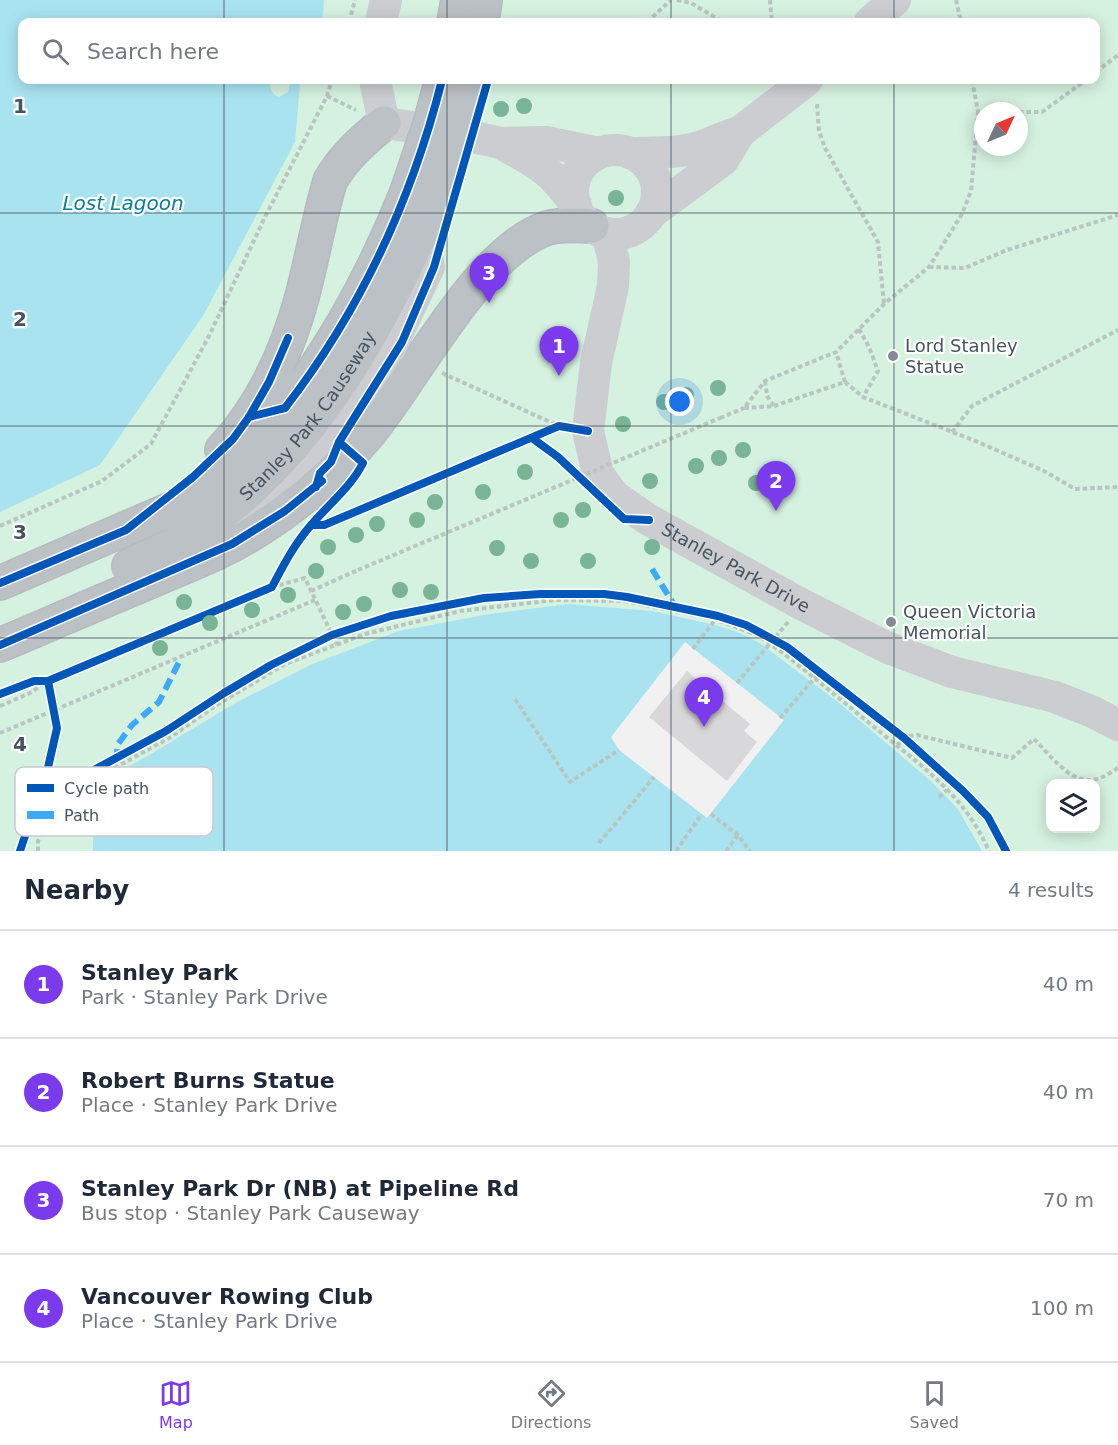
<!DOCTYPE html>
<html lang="en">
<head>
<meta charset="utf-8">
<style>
  :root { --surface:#fff; --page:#f2f2f3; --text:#1f2937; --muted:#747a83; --line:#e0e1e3; --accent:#7c3aed }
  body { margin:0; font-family:"DejaVu Sans",sans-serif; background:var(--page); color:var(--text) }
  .controls { position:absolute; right:18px; bottom:18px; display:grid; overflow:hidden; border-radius:12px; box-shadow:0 3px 15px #0003 }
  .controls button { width:54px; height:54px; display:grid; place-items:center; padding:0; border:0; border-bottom:2px solid var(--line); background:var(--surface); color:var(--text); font:30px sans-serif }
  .compass { position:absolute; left:974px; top:102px; width:54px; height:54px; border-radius:50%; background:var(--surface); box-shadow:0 3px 15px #0003; rotate:46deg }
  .you { position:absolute; left:680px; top:402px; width:21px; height:21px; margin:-15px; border:4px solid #fff; border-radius:50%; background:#1a73e8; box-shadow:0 0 0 9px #1a73e833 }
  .badge { display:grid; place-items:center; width:39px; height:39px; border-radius:50%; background:var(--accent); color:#fff; font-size:20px; font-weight:700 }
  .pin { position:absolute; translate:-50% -50px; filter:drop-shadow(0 2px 3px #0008) }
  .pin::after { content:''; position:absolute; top:32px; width:21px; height:18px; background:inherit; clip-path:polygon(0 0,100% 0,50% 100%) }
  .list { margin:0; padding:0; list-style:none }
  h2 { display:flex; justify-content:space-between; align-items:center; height:78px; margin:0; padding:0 24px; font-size:26px }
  h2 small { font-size:20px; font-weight:400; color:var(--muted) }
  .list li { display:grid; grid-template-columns:39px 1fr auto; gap:18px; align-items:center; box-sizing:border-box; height:108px; padding:0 24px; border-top:2px solid var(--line) }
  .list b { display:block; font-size:22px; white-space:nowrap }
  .list p { margin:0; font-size:20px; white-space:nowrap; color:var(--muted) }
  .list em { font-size:20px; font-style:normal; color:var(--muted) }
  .icon { flex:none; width:33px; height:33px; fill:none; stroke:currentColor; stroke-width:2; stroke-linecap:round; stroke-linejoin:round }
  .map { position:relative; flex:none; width:1118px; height:851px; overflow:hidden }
  .search { position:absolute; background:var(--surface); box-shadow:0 3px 15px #0003; left:18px; right:18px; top:18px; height:66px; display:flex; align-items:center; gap:15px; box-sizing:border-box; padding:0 21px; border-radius:12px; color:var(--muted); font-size:22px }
  .sheet { height:510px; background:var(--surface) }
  nav { display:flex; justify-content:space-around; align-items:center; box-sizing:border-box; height:84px; border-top:2px solid var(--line); background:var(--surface); font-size:16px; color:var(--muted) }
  nav a { display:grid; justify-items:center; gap:3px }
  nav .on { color:var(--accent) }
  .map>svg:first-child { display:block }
  .green { fill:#d5f1df; fill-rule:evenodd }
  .water { fill:#a9e3f0 }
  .pier { fill:#f2f1f1 }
  .building { fill:#d8d8da }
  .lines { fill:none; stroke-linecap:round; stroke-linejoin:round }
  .highway-casing { stroke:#b6bbc1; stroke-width:36 }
  .path { stroke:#b9c5c1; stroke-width:4; stroke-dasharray:4.5 3; stroke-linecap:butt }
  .minor { stroke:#cbcdd0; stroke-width:32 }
  .highway { stroke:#bcc1c6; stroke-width:33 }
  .highway-bridge-casing { stroke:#b6bbc1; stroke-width:36; stroke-linecap:butt }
  .path-bridge { stroke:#b9c5c1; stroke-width:4; stroke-dasharray:4.5 3; stroke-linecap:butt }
  .highway-bridge { stroke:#bcc1c6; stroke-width:33 }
  .quiet { stroke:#3fa9f5; stroke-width:6; stroke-dasharray:12 6; stroke-linecap:butt }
  .cycleway-casing { stroke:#fff; stroke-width:11 }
  .cycleway { stroke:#0057b8; stroke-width:8 }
  .tree { fill:#78b495 }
  .grid { fill:none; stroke:#47545f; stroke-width:1.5; stroke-opacity:0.55 }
  .poi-dot { fill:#838b92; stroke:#fff; stroke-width:2 }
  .labels { text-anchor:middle; stroke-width:4.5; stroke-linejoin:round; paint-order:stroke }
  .poi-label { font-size:18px; fill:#47545f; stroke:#fff; text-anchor:start }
  .street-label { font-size:18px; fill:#47545f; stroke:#fff }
  .water-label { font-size:20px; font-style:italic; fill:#097f99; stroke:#fff }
  .key { fill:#fff; stroke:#c8cccf; stroke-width:1.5 }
  .key-label { font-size:16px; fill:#47545f }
  .grid-label { font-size:20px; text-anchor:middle; font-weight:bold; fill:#47545f; stroke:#fff; stroke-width:4.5; stroke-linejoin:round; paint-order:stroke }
</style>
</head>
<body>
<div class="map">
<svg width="1118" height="851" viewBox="0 0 1118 851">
  <rect width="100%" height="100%" fill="#f2f1f1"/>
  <!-- green -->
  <path class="green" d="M0,0H1118V851H982L958,809L931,781L838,702L760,643L715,625L653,611L620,608L569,604L310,665L237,702L144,758L96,784C98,790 101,796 101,803C100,819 92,834 93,851H0ZM22,22H1096V80H22ZM983,111H1019V147H983ZM1050,784H1096V828H1050Z"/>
  <!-- water -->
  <path class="water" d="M0,0H324L323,15L320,22H22V80H269C270,87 271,95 279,97L288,92L291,80H303L300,84L295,142L204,314L100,465L0,512Z
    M569,604L653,611L715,625L740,633L760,643L838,702L931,781L958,809L982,851H93C91,825 107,809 96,784L144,758L237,702L310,665L399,631L490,614Z"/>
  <!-- pier -->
  <path class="pier" d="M685,642L784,720L707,818L619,750L611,737Z"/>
  <!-- building -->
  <path class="building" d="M687,671L750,724L744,731L757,742L727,781L649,717Z"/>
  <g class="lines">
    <defs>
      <g id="highway">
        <path d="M454,22L458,0"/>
        <path d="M482,22L485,0"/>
        <path d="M222,450C261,408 287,352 302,297C312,259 319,219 330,181C344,157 362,141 384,123"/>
        <path id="s2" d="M129,566C155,554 181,542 205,526C314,451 384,322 434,203"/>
        <path d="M0,583L178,506C281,451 365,298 407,192"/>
        <path d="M0,645C50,624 100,602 151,581C185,566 221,553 253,533C297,506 337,471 370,432C416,376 478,252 547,228C561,224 577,225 592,226"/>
      </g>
    </defs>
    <!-- highway casing -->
    <use href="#highway" class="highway-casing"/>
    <!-- path -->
    <path class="path" d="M677,0L691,3L723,22
      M770,0L772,22
      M956,0L961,22
      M349,22L355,0
      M647,22L671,0
      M1096,72L1118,55
      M972,80L978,112H983
      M327,96L356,110
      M817,104L819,131L825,148L878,242L884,304
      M1019,112H1042L1086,80
      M929,267L965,268L1007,250L1118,215
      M859,329L869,347L878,371L863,397
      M442,373L559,426
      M765,381L767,396L774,406L744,408L765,381L836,352L884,304L929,267L962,214L971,191L978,112
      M845,382L863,397L978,442L1044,471L1075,489L1118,487
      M774,406L845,382L836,352
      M720,418L744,408
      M952,432L972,406L1118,330
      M0,526L102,481L151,444L209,336L265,217L327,96L332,80
      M272,587L305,578L337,645
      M311,591L358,570
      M693,649L718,616
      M515,699L570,782L619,750
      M0,706L30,693L48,681
      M780,718L820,672
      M0,733L315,600
      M897,745L909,736L917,735L1012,758L1034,739C1049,754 1069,782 1092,780C1101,779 1110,773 1118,768
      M55,791L61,802
      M939,797L947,790
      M711,814L738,835L750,851
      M599,843L654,777
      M38,851V841L53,808L80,787L171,737L215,706L285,664L365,634L460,611L555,600L624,601L715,619L759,636L783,653C816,679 847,705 879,731C924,768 965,796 989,851
      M676,851L701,815
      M726,851L738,835"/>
    <!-- minor -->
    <g class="minor">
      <path d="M381,22L386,0"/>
      <path d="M870,22L895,0"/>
      <path d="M375,80L384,123L450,132L501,143L546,142L599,153"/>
      <path d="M502,144C539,164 551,170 576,205"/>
      <circle cx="615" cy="192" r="42"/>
      <path d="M630,153C655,152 682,154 705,145C719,140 725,136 740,132"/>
      <path d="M651,213L723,160L740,132L807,80"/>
      <path id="s1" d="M607,233L614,261L613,286L596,363L588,431L598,474L614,496L649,520L801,604L886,647L952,672L1055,697L1093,712L1118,725"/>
      <path d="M240,528L313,463L357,404L391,347L429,267L422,232"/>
    </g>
    <!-- highway -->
    <use href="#highway" class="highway"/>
    <defs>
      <path id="highway-bridge" d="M407,192L430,124L442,80
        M434,203L453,148L472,80"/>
    </defs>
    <!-- highway-bridge casing -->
    <use href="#highway-bridge" class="highway-bridge-casing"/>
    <!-- path-bridge -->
    <path class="path-bridge" d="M358,570L720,418
      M737,683L788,622"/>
    <!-- highway-bridge -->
    <use href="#highway-bridge" class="highway-bridge"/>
    <!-- quiet -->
    <path class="quiet" d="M652,569L676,608
      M116,761L118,744L132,725L159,702L181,658"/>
    <defs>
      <path id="cycleway" d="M249,417L285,408C360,311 412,199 442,80
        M532,438L558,457L624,519L649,520
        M316,487L320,473L331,462L339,442L402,342L434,267L488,80
        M311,525H324L559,426L588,431
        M0,583L126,530L193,477L233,439L249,417L269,382L288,338
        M0,645L232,544L285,511L322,481
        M48,681L57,728L47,772L55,791
        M0,694L34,681H48L272,587C284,564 295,543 312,524C329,504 351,487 363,463L339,442
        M20,851C28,826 34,807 55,791L166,731L224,693L271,665L332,635L391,616L484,598L540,594H604L627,597L718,616L746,625L787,647L904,738L963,791L988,817L1006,851"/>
    </defs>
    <!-- cycleway casing -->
    <use href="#cycleway" class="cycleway-casing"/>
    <!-- cycleway -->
    <use href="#cycleway" class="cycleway"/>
  </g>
  <!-- trees -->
  <g class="tree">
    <circle cx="524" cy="106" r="8"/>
    <circle cx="501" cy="109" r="8"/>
    <circle cx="616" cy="198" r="8"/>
    <circle cx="718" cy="388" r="8"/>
    <circle cx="686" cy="395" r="8"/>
    <circle cx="664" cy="402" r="8"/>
    <circle cx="623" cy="424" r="8"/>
    <circle cx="743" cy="450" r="8"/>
    <circle cx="719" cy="458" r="8"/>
    <circle cx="696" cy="466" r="8"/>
    <circle cx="525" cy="472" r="8"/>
    <circle cx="650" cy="481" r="8"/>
    <circle cx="756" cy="483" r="8"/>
    <circle cx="483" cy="492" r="8"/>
    <circle cx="435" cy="502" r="8"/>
    <circle cx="583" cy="510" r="8"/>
    <circle cx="417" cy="520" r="8"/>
    <circle cx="561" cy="520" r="8"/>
    <circle cx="377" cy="524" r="8"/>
    <circle cx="356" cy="535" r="8"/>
    <circle cx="328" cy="547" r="8"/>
    <circle cx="652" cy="547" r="8"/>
    <circle cx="497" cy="548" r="8"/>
    <circle cx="531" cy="561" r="8"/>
    <circle cx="588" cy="561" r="8"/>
    <circle cx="316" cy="571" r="8"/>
    <circle cx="400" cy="590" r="8"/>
    <circle cx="431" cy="592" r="8"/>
    <circle cx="288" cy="595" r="8"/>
    <circle cx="184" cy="602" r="8"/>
    <circle cx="364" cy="604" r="8"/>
    <circle cx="252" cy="610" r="8"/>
    <circle cx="343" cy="612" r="8"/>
    <circle cx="210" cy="623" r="8"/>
    <circle cx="160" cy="648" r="8"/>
  </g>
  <!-- grid -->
  <path class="grid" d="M224,0V22M447,0V22M671,0V22M894,0V22M224,80V851M447,80V851M671,80V851M894,80V851M0,213H1118M0,426H1118M0,638H1118"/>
  <!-- markers -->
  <g class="poi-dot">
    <circle cx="893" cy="356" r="6"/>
    <circle cx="891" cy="622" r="6"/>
  </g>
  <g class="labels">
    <!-- poi labels -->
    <g class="poi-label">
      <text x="905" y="352">Lord Stanley<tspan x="905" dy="21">Statue</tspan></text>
      <text x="903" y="618">Queen Victoria<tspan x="903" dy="21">Memorial</tspan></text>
    </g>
    <!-- street labels -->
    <g class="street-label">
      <text dy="6" stroke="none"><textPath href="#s2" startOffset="238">Stanley Park Causeway</textPath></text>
      <text dy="6" stroke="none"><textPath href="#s1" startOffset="414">Stanley Park Drive</textPath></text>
    </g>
    <!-- water labels -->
    <g class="water-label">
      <text x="123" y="210">Lost Lagoon</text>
    </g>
  </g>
  <!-- legend -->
  <rect x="15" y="767" width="198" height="69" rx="9" class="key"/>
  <rect x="27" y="784" width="27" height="8" fill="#0057b8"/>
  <rect x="27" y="811" width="27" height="8" fill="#3fa9f5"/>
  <g class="key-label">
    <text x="64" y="794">Cycle path</text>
    <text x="64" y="821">Path</text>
  </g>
  <g class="grid-label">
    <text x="20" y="113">1</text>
    <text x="20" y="326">2</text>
    <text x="20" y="539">3</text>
    <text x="20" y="751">4</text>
  </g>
</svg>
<div class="controls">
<button><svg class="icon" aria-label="layers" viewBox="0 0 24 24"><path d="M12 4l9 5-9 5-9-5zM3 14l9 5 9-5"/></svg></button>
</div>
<svg class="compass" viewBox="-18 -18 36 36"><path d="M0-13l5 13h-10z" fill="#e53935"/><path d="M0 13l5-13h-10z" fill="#747a83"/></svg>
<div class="you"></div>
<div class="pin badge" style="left:559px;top:376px">1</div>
<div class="pin badge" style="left:776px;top:511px">2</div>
<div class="pin badge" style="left:489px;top:303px">3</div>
<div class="pin badge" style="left:704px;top:727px">4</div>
<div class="search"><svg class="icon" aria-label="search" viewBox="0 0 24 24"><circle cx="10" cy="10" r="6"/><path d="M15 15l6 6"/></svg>Search here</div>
</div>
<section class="sheet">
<h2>Nearby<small>4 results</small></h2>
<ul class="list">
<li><span class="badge">1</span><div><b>Stanley Park</b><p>Park · Stanley Park Drive</p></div><em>40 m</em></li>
<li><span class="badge">2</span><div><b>Robert Burns Statue</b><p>Place · Stanley Park Drive</p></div><em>40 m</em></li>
<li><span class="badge">3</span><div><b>Stanley Park Dr (NB) at Pipeline Rd</b><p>Bus stop · Stanley Park Causeway</p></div><em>70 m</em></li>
<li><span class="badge">4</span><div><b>Vancouver Rowing Club</b><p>Place · Stanley Park Drive</p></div><em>100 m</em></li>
</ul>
</section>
<nav>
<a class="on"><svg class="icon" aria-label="map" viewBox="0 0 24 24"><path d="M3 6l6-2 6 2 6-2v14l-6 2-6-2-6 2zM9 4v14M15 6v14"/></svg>Map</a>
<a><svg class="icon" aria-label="directions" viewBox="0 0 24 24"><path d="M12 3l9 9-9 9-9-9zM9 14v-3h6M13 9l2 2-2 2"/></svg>Directions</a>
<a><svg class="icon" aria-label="saved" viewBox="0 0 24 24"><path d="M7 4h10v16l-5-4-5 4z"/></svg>Saved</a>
</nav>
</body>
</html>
